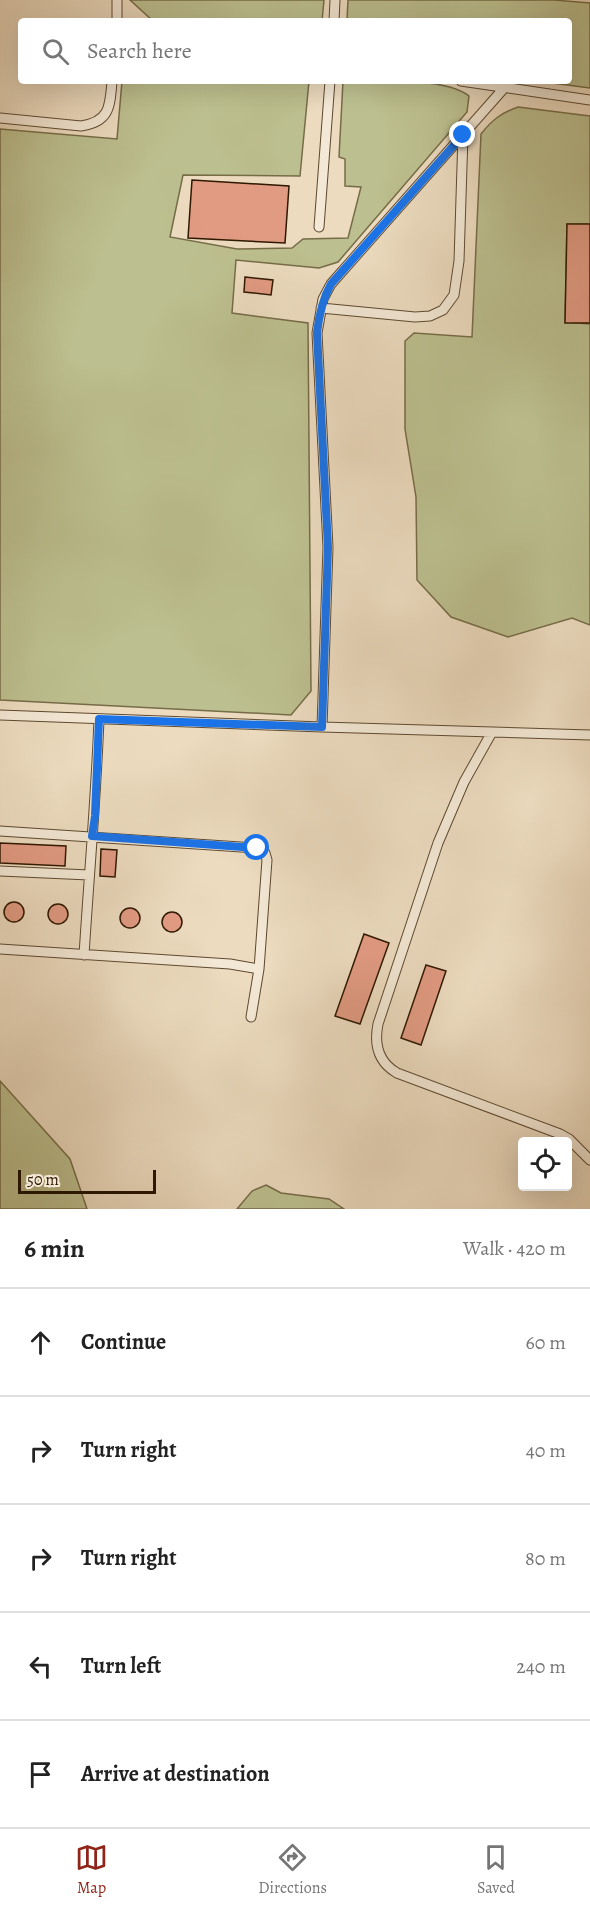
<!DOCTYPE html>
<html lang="en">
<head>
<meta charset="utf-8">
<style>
  :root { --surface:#fff; --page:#f2f2f2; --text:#222; --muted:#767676; --line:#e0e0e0; --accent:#8f2418 }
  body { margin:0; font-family:Alegreya,serif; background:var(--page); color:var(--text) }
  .controls { position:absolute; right:18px; bottom:18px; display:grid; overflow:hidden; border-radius:6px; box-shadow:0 6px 24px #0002 }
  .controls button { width:54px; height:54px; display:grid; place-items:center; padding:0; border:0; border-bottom:2px solid var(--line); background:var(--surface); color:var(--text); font:30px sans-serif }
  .scale { position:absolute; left:18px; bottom:15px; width:138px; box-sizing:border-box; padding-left:6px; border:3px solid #2f1801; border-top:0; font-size:16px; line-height:21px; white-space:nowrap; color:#2f1801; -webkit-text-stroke:4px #f3e8d5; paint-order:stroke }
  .stop { position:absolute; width:18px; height:18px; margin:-14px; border:4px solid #1a73e8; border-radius:50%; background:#fff }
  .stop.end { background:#1a73e8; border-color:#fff; box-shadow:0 2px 6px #0008 }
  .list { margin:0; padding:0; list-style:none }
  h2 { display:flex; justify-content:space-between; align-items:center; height:78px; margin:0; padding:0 24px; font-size:26px }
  h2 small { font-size:20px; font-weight:400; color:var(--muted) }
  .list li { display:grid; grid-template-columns:39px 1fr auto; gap:18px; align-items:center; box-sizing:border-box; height:108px; padding:0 24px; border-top:2px solid var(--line) }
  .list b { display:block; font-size:22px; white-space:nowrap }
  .list em { font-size:20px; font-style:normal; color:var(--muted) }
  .icon { flex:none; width:33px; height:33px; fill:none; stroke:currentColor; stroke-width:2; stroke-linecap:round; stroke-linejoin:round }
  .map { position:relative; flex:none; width:590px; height:1209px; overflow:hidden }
  .search { position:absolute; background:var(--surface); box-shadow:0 6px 24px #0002; left:18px; right:18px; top:18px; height:66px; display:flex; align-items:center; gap:15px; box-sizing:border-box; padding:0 21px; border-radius:6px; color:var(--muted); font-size:22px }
  .sheet { height:618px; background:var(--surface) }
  nav { display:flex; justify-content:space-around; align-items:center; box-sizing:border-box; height:84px; border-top:2px solid var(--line); background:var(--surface); font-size:16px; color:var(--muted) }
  nav a { display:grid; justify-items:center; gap:3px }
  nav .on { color:var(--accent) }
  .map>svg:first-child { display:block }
  .green { fill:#bcbf8f; stroke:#766c48; stroke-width:1.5 }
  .building { fill:#e29b83; stroke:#2f1801; stroke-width:1.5 }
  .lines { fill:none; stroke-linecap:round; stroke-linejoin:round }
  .service-casing { stroke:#5e4930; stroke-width:11 }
  .service { stroke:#f3e8d5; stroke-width:9 }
  .route { stroke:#1a73e8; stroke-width:8 }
</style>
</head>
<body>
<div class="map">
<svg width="590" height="1209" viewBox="0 0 590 1209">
  <rect width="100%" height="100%" fill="#ecdbbf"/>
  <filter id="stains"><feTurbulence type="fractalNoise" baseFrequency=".00333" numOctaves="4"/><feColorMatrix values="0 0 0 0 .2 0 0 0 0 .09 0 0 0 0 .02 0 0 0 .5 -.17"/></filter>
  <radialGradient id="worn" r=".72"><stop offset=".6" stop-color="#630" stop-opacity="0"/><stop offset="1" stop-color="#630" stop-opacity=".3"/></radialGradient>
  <!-- green -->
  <path class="green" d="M130,0H324L322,21H153Z
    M348,0H554L590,3V88L537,81H569V21H347Z
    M122,81H309L300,176L183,175L170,237L237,249L292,248L303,239L348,238L361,187L345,186V159L339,157L343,81C375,81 445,77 469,96L467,112L338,262L319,268L236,260L232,313L308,323L311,691L291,715L0,700V129L117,139Z
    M518,107L590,116V224H567L565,322L590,324V625L572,618L508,637L451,617L417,580L416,497L405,429V341L414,333L472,337L481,134C492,120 501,113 518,107Z
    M0,1081L70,1159L87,1209H0Z
    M266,1185L281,1193L329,1199L344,1209H237L252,1191Z"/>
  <!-- building -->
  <path class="building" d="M192,180L289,186L285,243L188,238Z
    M567,224H590V323H565Z
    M245,277L273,280L271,295L244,292Z
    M0,843L66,846L65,866L0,863Z
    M101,849L117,850L115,877L100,876Z
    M4 912a10 10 0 1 1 20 0a10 10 0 1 1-20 0Z
    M48 914a10 10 0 1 1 20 0a10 10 0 1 1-20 0Z
    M120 918a10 10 0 1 1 20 0a10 10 0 1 1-20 0Z
    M162 922a10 10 0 1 1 20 0a10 10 0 1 1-20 0Z
    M364,934L389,943L360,1024L335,1016Z
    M426,965L446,971L421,1045L401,1038Z"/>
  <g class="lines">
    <defs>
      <path id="service" d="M117,21V0
        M334,21L335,0
        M461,81L590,100
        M0,118L81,126C110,122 110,106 112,81
        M319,227L330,81
        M321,308L415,317L430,316L443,310L454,295L459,261L463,135
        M0,715L322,727L590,735
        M322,727L328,547L317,333L323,299L331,284L505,87
        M492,732L464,782L438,843L378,1024C374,1044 378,1062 397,1073L560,1134L569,1139L590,1160
        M0,831L257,848L265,853L267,860L259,969L251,1017
        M0,871L89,875
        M0,949L230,964L259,969
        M84,955C89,876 96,798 99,719"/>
    </defs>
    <!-- service casing -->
    <use href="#service" class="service-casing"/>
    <!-- service -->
    <use href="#service" class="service"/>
  </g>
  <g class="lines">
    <!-- route -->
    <path class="route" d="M257,848L92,836L95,816L99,719L322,727L328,547L317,333C319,315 322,300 331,284L463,135"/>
  </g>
  <rect width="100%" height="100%" filter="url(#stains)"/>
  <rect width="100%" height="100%" fill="url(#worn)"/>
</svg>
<div class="controls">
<button><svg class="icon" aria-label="locate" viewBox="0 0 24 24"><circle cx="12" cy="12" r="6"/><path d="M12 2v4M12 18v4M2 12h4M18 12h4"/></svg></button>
</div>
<div class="scale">50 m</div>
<div class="stop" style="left:257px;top:848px"></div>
<div class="stop end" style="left:463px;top:135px"></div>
<div class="search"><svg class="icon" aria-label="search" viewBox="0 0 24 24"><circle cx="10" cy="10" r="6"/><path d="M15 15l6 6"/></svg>Search here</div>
</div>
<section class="sheet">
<h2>6 min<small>Walk · 420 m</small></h2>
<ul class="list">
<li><svg class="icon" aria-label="ahead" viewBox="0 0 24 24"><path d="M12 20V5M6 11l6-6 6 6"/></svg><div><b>Continue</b></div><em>60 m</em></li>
<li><svg class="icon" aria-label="right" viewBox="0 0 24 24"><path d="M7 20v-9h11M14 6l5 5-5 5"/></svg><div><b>Turn right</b></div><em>40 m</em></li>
<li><svg class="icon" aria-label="right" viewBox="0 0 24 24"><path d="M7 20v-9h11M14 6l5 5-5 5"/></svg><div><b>Turn right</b></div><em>80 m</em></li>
<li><svg class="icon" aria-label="left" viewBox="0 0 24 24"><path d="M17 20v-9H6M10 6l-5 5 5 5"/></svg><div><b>Turn left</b></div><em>240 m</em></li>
<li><svg class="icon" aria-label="arrive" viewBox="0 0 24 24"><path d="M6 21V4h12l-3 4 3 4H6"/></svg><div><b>Arrive at destination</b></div></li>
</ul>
</section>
<nav>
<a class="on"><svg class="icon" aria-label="map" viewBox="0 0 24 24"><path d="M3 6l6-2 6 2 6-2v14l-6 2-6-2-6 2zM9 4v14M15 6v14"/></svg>Map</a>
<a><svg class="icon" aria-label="directions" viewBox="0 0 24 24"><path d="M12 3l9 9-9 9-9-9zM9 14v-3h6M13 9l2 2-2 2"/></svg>Directions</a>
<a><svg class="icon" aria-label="saved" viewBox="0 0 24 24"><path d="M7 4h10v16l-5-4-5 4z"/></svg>Saved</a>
</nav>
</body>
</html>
